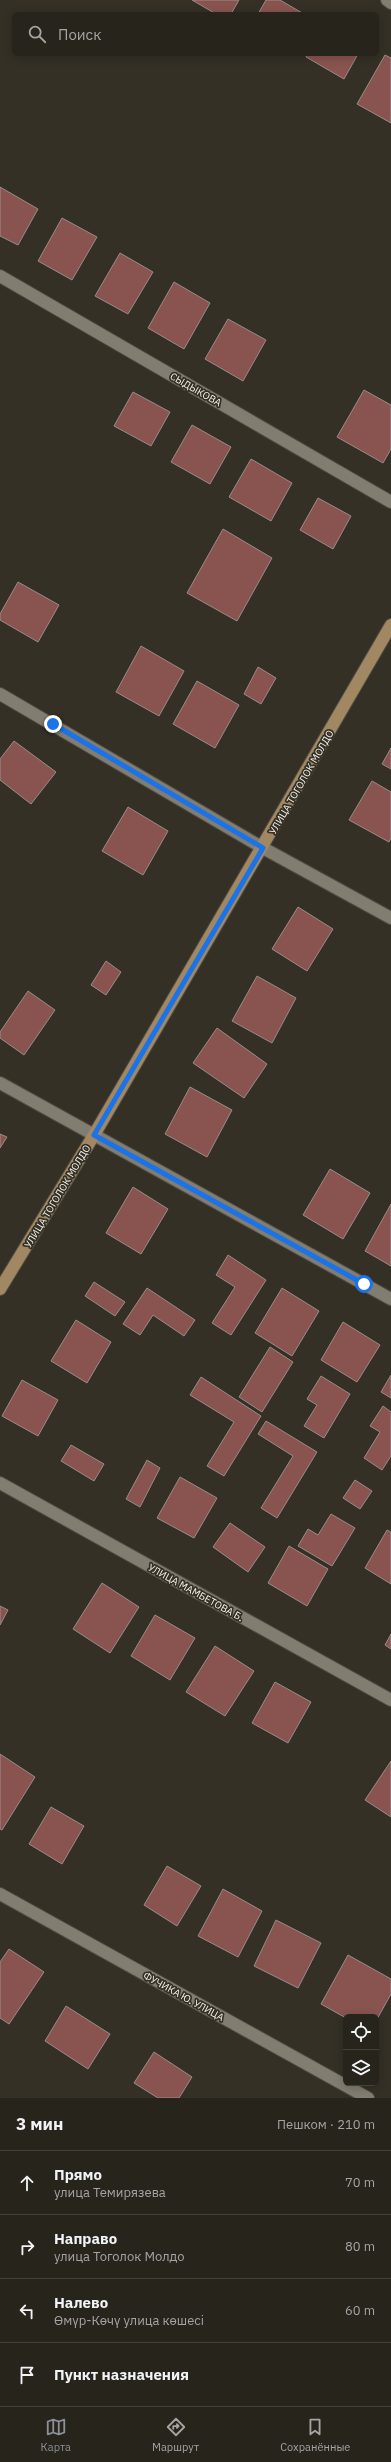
<!DOCTYPE html>
<html lang="ru">
<head>
<meta charset="utf-8">
<style>
  :root { --surface:#27241c; --page:#2f2c25; --text:#f1f3f6; --muted:#a4a4a3; --line:#43413b; --accent:#8c9099 }
  body { margin:0; font-family:"IBM Plex Sans",sans-serif; background:var(--page); color:var(--text) }
  .controls { position:absolute; right:12px; bottom:12px; display:grid; overflow:hidden; border-radius:6px; box-shadow:0 2px 10px #0003 }
  .controls button { width:36px; height:36px; display:grid; place-items:center; padding:0; border:0; border-bottom:1px solid var(--line); background:var(--surface); color:var(--text); font:20px sans-serif }
  .stop { position:absolute; width:12px; height:12px; margin:-9px; border:3px solid #1a73e8; border-radius:50%; background:#fff }
  .stop.end { background:#1a73e8; border-color:#fff; box-shadow:0 1px 4px #0008 }
  .list { margin:0; padding:0; list-style:none }
  h2 { display:flex; justify-content:space-between; align-items:center; height:52px; margin:0; padding:0 16px; font-size:17px }
  h2 small { font-size:13px; font-weight:400; color:var(--muted) }
  .list li { display:grid; grid-template-columns:26px 1fr auto; gap:12px; align-items:center; box-sizing:border-box; height:64px; padding:0 16px; border-top:1px solid var(--line) }
  .list b { display:block; font-size:15px; white-space:nowrap }
  .list p { margin:0; font-size:13px; white-space:nowrap; color:var(--muted) }
  .list em { font-size:13px; font-style:normal; color:var(--muted) }
  .icon { flex:none; width:22px; height:22px; fill:none; stroke:currentColor; stroke-width:2; stroke-linecap:round; stroke-linejoin:round }
  .map { position:relative; flex:none; width:391px; height:2098px; overflow:hidden }
  .search { position:absolute; background:var(--surface); box-shadow:0 2px 10px #0003; left:12px; right:12px; top:12px; height:44px; display:flex; align-items:center; gap:10px; box-sizing:border-box; padding:0 14px; border-radius:6px; color:var(--muted); font-size:15px }
  .sheet { height:308px; background:var(--surface) }
  nav { display:flex; justify-content:space-around; align-items:center; box-sizing:border-box; height:56px; border-top:1px solid var(--line); background:var(--surface); font-size:11px; color:var(--muted) }
  nav a { display:grid; justify-items:center; gap:2px }
  nav .on { color:var(--accent) }
  .map>svg:first-child { display:block }
  .building { fill:#895450; stroke:#9a8b89 }
  .lines { fill:none; stroke-linecap:round; stroke-linejoin:round }
  .street-casing { stroke:#514d44; stroke-width:14 }
  .secondary-casing { stroke:#514d44; stroke-width:14 }
  .street { stroke:#827d71; stroke-width:12 }
  .secondary { stroke:#a18863; stroke-width:12 }
  .route { stroke:#1a73e8; stroke-width:5 }
  .labels { text-anchor:middle; stroke-width:3.5; stroke-linejoin:round; paint-order:stroke }
  .street-label { font-size:10px; fill:#f7f4ed; stroke:#343026 }
</style>
</head>
<body>
<div class="map">
<svg width="391" height="2098" viewBox="0 0 391 2098">
  <rect width="100%" height="100%" fill="#343026"/>
  <!-- building -->
  <path class="building" d="M192,0H239L231,14H216Z
    M266,0H280L304,14H258Z
    M307,54H358L344,79L306,57Z
    M385,55L391,58V123L357,104Z
    M0,187L38,209L18,245L0,236Z
    M62,218L97,237L72,280L38,261Z
    M120,253L153,272L128,314L95,296Z
    M174,282L210,303L184,349L148,328Z
    M228,319L266,340L243,381L205,359Z
    M364,390L391,405V449L383,463L337,437Z
    M133,392L170,412L151,446L114,426Z
    M192,425L231,447L210,484L171,462Z
    M251,459L292,483L271,521L229,497Z
    M318,498L351,516L333,549L300,530Z
    M223,529L272,558L237,621L187,593Z
    M18,582L59,605L38,642L0,620V614Z
    M141,646L184,671L159,716L116,692Z
    M258,667L276,678L261,704L244,694Z
    M197,681L239,705L215,748L173,724Z
    M14,741L56,772L31,804L0,780V759Z
    M391,748V769L382,764Z
    M372,781L391,792V838L389,842L349,820Z
    M128,807L168,831L143,875L102,851Z
    M298,907L333,929L307,971L272,949Z
    M106,961L121,972L106,995L91,985Z
    M257,976L296,998L272,1043L232,1021Z
    M28,991L55,1010L24,1055L0,1038V1032Z
    M217,1028L267,1064L244,1098L193,1063Z
    M190,1087L232,1110L207,1157L165,1134Z
    M0,1134L7,1137L0,1148Z
    M330,1169L370,1193L343,1239L303,1215Z
    M133,1187L168,1209L141,1254L106,1233Z
    M391,1204V1266L365,1251Z
    M228,1255L266,1280L231,1335L212,1323L235,1287L216,1275Z
    M94,1282L125,1302L115,1316L85,1296Z
    M147,1288L195,1320L184,1336L153,1315L140,1335L123,1324Z
    M282,1288L319,1311L292,1356L255,1333Z
    M76,1320L111,1342L87,1383L51,1361Z
    M343,1322L380,1345L357,1382L321,1360Z
    M270,1347L293,1362L262,1412L239,1397Z
    M391,1375V1398L381,1392Z
    M321,1376L350,1394L324,1438L304,1426L317,1405L307,1399Z
    M201,1377L261,1416L224,1476L207,1466L234,1422L190,1395Z
    M22,1380L58,1400L38,1436L2,1416Z
    M383,1406L391,1412V1456L382,1470L364,1458L380,1432L370,1426Z
    M266,1421L317,1452L277,1518L261,1508L293,1456L258,1434Z
    M71,1445L104,1464L94,1481L61,1461Z
    M147,1460L160,1468L140,1507L126,1499Z
    M180,1477L217,1498L194,1538L157,1518Z
    M355,1480L372,1491L360,1509L343,1498Z
    M331,1514L355,1528L332,1566L298,1546L308,1529L318,1535Z
    M230,1523L265,1547L248,1572L213,1547Z
    M387,1530L391,1532V1584L365,1568Z
    M289,1546L328,1569L307,1606L268,1583Z
    M102,1583L139,1607L110,1653L73,1629Z
    M0,1606L8,1610L0,1625Z
    M155,1615L195,1638L170,1680L131,1656Z
    M391,1634V1649L385,1645Z
    M215,1646L254,1671L225,1716L186,1692Z
    M275,1682L311,1702L288,1743L252,1723Z
    M0,1754L35,1777L2,1830L0,1829Z
    M391,1761V1817L365,1800Z
    M51,1807L84,1826L62,1864L29,1844Z
    M167,1866L201,1886L177,1926L144,1905Z
    M223,1889L262,1911L238,1957L198,1936Z
    M276,1920L321,1943L298,1988L254,1966Z
    M9,1949L44,1972L9,2024L0,2018V1962Z
    M348,1955L391,1979V1994L376,2021V2017L346,2018L321,2004Z
    M66,2006L110,2034L88,2069L45,2041Z
    M154,2052L192,2077L179,2098H158L134,2083Z"/>
  <g class="lines">
    <defs>
      <path id="street" d="M387,0L391,3
        M0,276L391,502
        M0,694L263,848L391,918
        M0,1083L391,1299
        M0,1483L391,1700
        M0,1894L368,2098"/>
      <path id="secondary" d="M0,1289L94,1135L391,625"/>
    </defs>
    <!-- street casing -->
    <use href="#street" class="street-casing"/>
    <!-- secondary casing -->
    <use href="#secondary" class="secondary-casing"/>
    <!-- street -->
    <use href="#street" class="street"/>
    <!-- secondary -->
    <use href="#secondary" class="secondary"/>
  </g>
  <g class="lines">
    <!-- route -->
    <path class="route" d="M53,724L263,848L94,1135L364,1284"/>
  </g>
  <g class="labels">
    <!-- street labels -->
    <g class="street-label">
      <text transform="translate(196 389) rotate(30)" y="4">СЫДЫКОВА</text>
      <text transform="translate(301 782) rotate(-60)" y="4">УЛИЦА ТОГОЛОК МОЛДО</text>
      <text transform="translate(57 1196) rotate(-59)" y="4">УЛИЦА ТОГОЛОК МОЛДО</text>
      <text transform="translate(196 1592) rotate(29)" y="4">УЛИЦА МАМБЕТОВА Б.</text>
      <text transform="translate(184 1996) rotate(29)" y="4">ФУЧИКА Ю. УЛИЦА</text>
    </g>
  </g>
</svg>
<div class="controls">
<button><svg class="icon" aria-label="locate" viewBox="0 0 24 24"><circle cx="12" cy="12" r="6"/><path d="M12 2v4M12 18v4M2 12h4M18 12h4"/></svg></button>
<button><svg class="icon" aria-label="layers" viewBox="0 0 24 24"><path d="M12 4l9 5-9 5-9-5zM3 14l9 5 9-5"/></svg></button>
</div>
<div class="stop" style="left:364px;top:1284px"></div>
<div class="stop end" style="left:53px;top:724px"></div>
<div class="search"><svg class="icon" aria-label="search" viewBox="0 0 24 24"><circle cx="10" cy="10" r="6"/><path d="M15 15l6 6"/></svg>Поиск</div>
</div>
<section class="sheet">
<h2>3 мин<small>Пешком · 210 m</small></h2>
<ul class="list">
<li><svg class="icon" aria-label="ahead" viewBox="0 0 24 24"><path d="M12 20V5M6 11l6-6 6 6"/></svg><div><b>Прямо</b><p>улица Темирязева</p></div><em>70 m</em></li>
<li><svg class="icon" aria-label="right" viewBox="0 0 24 24"><path d="M7 20v-9h11M14 6l5 5-5 5"/></svg><div><b>Направо</b><p>улица Тоголок Молдо</p></div><em>80 m</em></li>
<li><svg class="icon" aria-label="left" viewBox="0 0 24 24"><path d="M17 20v-9H6M10 6l-5 5 5 5"/></svg><div><b>Налево</b><p>Өмүр-Көчү улица көшесі</p></div><em>60 m</em></li>
<li><svg class="icon" aria-label="arrive" viewBox="0 0 24 24"><path d="M6 21V4h12l-3 4 3 4H6"/></svg><div><b>Пункт назначения</b></div></li>
</ul>
</section>
<nav>
<a class="on"><svg class="icon" aria-label="map" viewBox="0 0 24 24"><path d="M3 6l6-2 6 2 6-2v14l-6 2-6-2-6 2zM9 4v14M15 6v14"/></svg>Карта</a>
<a><svg class="icon" aria-label="directions" viewBox="0 0 24 24"><path d="M12 3l9 9-9 9-9-9zM9 14v-3h6M13 9l2 2-2 2"/></svg>Маршрут</a>
<a><svg class="icon" aria-label="saved" viewBox="0 0 24 24"><path d="M7 4h10v16l-5-4-5 4z"/></svg>Сохранённые</a>
</nav>
</body>
</html>
